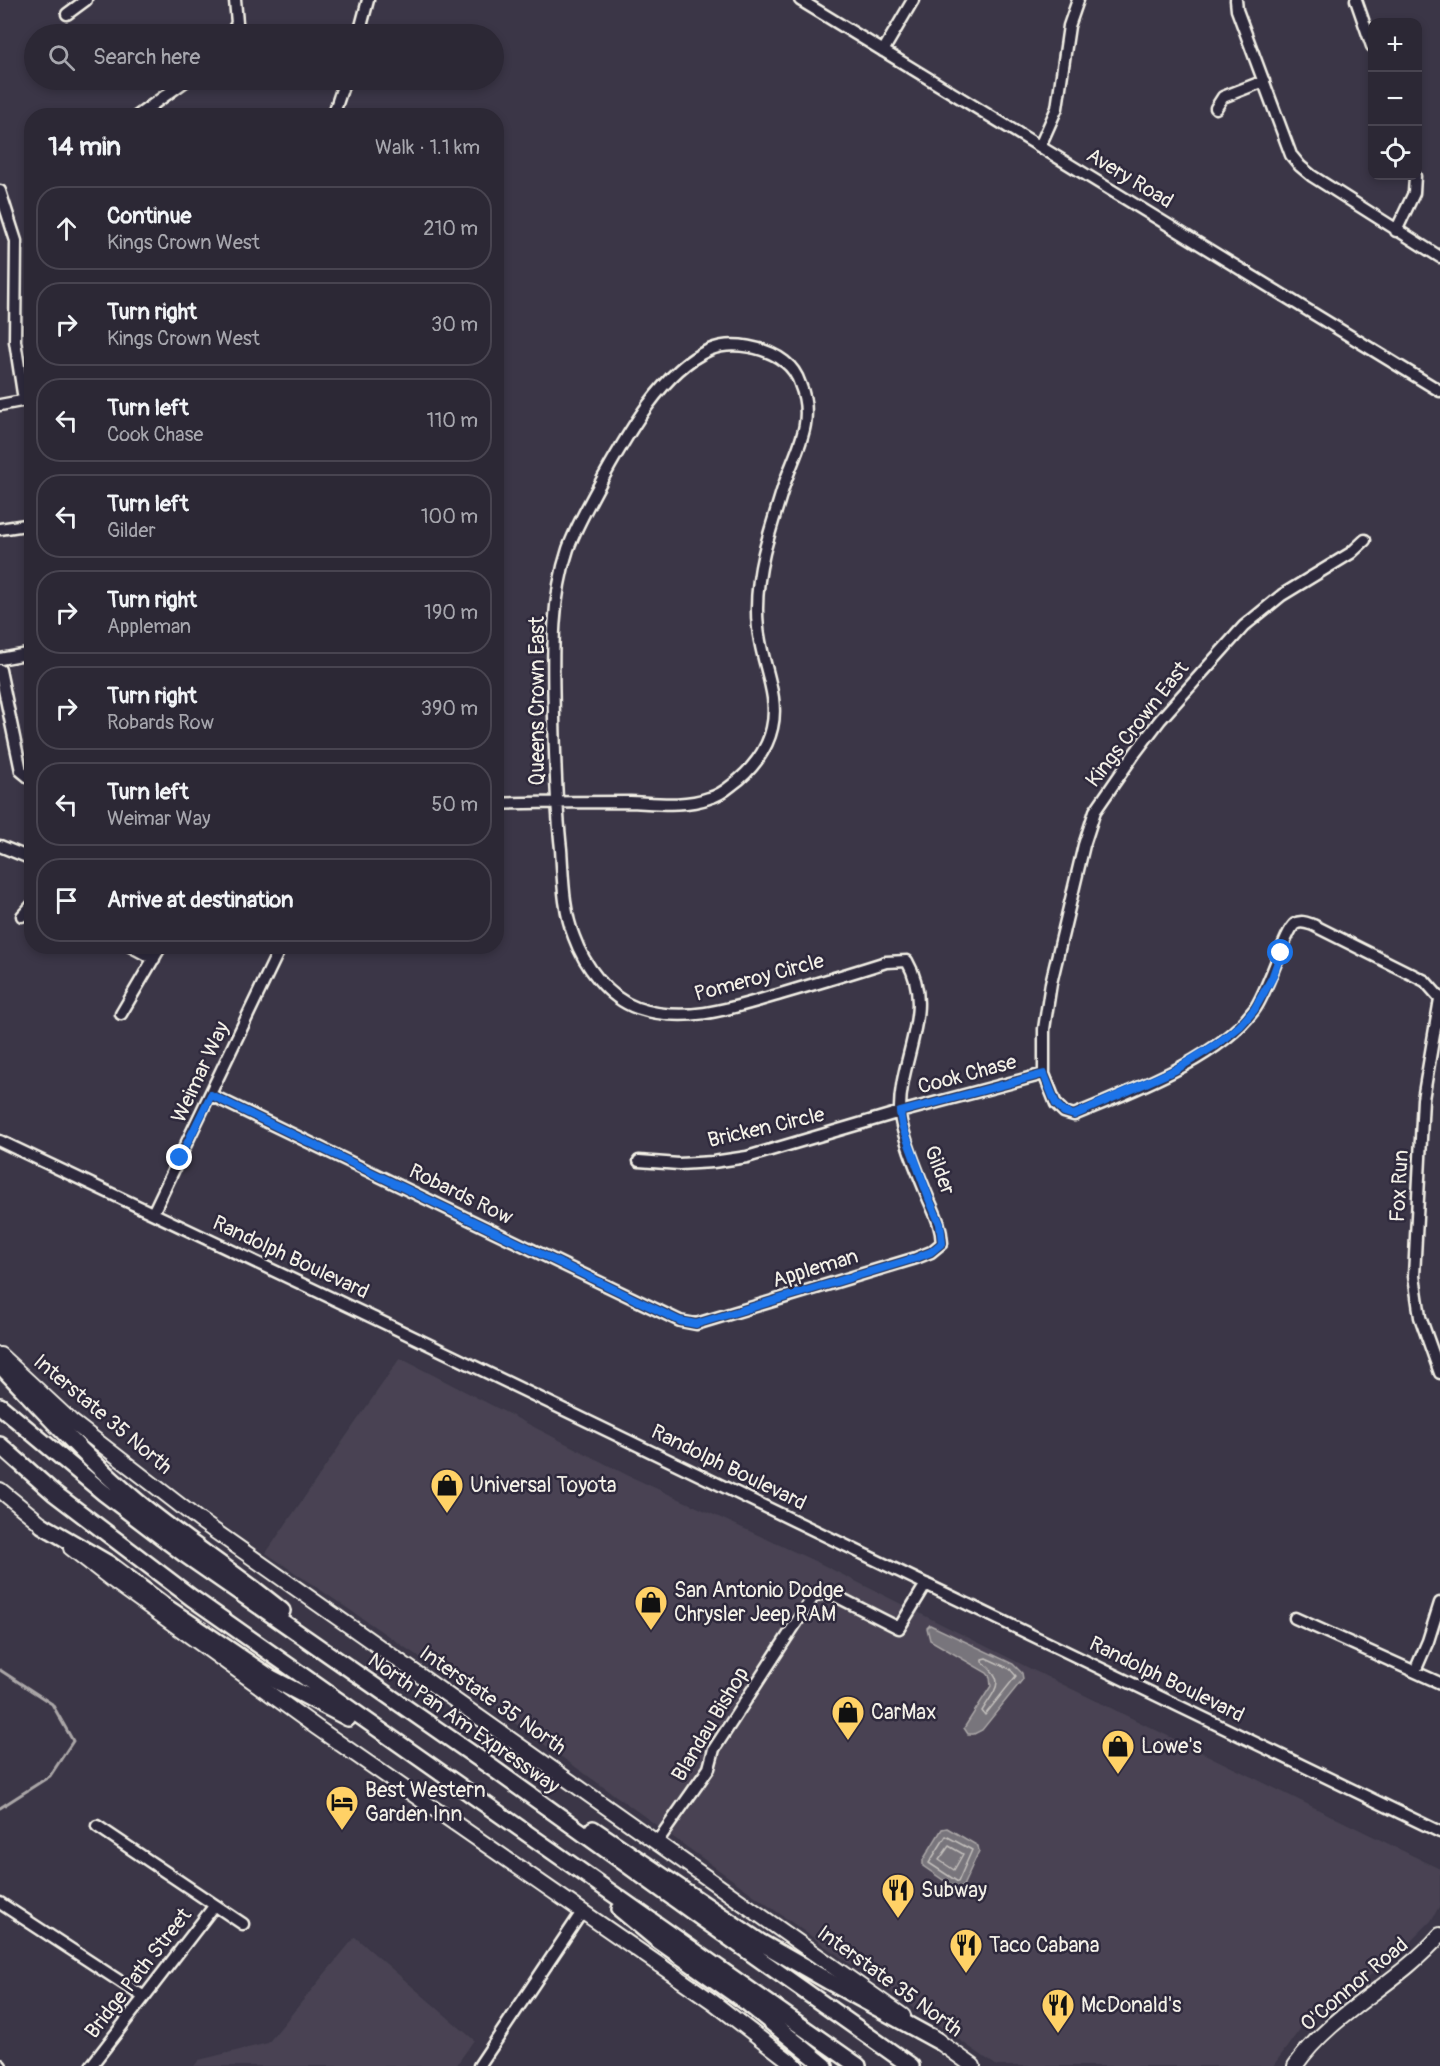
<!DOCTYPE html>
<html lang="en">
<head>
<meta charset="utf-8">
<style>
  :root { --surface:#2c2835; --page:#34303d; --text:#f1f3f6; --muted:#a6a6ad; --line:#484450 }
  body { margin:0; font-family:Pangolin,sans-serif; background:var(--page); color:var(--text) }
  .controls { position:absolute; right:18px; top:18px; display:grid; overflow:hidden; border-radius:12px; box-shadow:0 3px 9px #0003 }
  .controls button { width:54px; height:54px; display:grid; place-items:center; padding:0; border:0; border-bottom:2px solid var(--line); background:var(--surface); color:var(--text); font:30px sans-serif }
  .stop { position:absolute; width:18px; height:18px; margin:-14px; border:4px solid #1a73e8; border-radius:50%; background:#fff }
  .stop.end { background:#1a73e8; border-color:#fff; box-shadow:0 2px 6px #0008 }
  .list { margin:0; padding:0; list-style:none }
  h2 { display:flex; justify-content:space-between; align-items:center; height:78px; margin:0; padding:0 24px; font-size:26px }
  h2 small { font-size:20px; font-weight:400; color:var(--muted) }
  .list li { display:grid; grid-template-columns:39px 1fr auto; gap:18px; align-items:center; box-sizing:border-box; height:84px; margin:0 12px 12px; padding:0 12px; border:2px solid var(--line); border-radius:24px }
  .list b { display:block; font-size:22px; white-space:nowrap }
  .list p { margin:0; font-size:20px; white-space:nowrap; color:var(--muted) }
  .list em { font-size:20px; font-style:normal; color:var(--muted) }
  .icon { flex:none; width:33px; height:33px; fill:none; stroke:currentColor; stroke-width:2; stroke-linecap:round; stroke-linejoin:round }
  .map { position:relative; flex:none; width:1440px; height:2066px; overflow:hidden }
  .search { position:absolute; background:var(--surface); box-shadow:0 3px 9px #0003; left:24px; top:24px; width:480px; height:66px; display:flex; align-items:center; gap:15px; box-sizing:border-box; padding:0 21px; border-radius:33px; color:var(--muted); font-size:22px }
  .panel { position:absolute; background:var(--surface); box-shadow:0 3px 9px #0003; left:24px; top:108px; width:480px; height:846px; border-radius:24px }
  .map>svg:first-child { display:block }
  .built { fill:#484352 }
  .water { fill:#78747b; stroke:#aaa6a7; stroke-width:1.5 }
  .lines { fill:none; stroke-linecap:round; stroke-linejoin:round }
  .shore { stroke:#c2bfbc; stroke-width:1.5 }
  .stream { stroke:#aaa6a7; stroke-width:3 }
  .minor-casing { stroke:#f4f1e8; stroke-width:15 }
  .major-casing { stroke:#f4f1e8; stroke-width:18 }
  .highway-casing { stroke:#f4f1e8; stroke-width:20 }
  .minor { stroke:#2f2a3d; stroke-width:10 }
  .major { stroke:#2f2a3d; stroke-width:14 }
  .highway { stroke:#2f2a3d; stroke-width:15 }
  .route { stroke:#1a73e8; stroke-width:8 }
  .labels { text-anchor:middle; stroke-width:5; stroke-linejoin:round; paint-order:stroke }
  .street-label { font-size:21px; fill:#f4f1e8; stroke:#2f2a3d }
  .poi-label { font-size:21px; fill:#f4f1e8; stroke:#2f2a3d; text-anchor:start }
</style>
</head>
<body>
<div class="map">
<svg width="1440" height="2066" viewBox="0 0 1440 2066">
  <rect width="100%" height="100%" fill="#3b3647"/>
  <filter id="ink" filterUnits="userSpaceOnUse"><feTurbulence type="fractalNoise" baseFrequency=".0167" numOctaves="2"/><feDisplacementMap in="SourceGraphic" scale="12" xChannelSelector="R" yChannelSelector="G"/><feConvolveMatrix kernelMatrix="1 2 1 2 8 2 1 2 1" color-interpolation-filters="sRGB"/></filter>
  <g filter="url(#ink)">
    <!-- built -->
    <path class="built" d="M400,1358L627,1475L819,1563L1033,1670L1440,1869V1905L1431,1921L1398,1954L1301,2028L1273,2066H997L851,1965L481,1699L266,1553Z
      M355,1937L474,2040L456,2066H194L199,2060L268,2043Z"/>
    <!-- water -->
    <path class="water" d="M930,1625L1013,1664L1022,1673L1023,1679L982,1730L974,1734H968L964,1728L991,1686L990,1677L987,1673L930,1640L927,1628Z
      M947,1828L978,1846L979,1851L962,1888L959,1891L923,1866V1860L942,1829Z"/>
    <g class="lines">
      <!-- shore -->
      <path class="shore" d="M986,1658L1010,1669L1016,1676L985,1715L982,1711C996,1688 1007,1681 982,1662V1659Z
        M946,1836L972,1850L958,1882L929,1863Z
        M949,1846L963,1854L954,1870L939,1860Z"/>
      <!-- stream -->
      <path class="stream" d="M0,1670L52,1704L73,1741L50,1776L0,1808"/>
      <defs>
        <path id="minor" d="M800,0L1440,391
          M1236,0L1237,10L1291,155L1300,166L1312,176L1440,257
          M1356,0L1372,46
          M67,14L86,0
          M231,34L237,23L235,0
          M359,34L368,0
          M883,51L913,0
          M1216,108L1223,97L1264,81
          M137,116L187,80
          M333,116L345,80
          M1040,146L1057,108L1069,26L1078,0
          M0,191L16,241L15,341L24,400
          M1396,231L1414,193L1415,176
          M0,405L32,399
          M0,529L32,524
          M1365,540L1351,553L1282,595L1244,626L1160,720L1135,753L1095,811L1084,845L1051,983L1044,1029V1074L1056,1104L1064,1112L1074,1115C1131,1091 1217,1060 1254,1010C1268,992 1285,931 1295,924C1301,920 1307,923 1313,925L1425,981L1440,998
          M0,659L32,653
          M0,670L21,771L32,780
          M0,846L32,859
          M22,916L32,905
          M130,946L154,959
          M1440,999L1423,1099L1414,1276L1420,1317L1440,1373
          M121,1014L161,946
          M211,1095L680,1321L696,1324L916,1258L931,1252L942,1243C941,1225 936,1216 929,1200C920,1178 901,1134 900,1113C898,1060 936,1011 907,961L886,962C852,973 818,983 784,993C736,1007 687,1025 637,1008C608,998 584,965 574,937C563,910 563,878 561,849C556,805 555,761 554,717C553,661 550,603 568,549C577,524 591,501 603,478C627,435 663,370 709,350C732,340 766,347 785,362C793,368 797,375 800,384C816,422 796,450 784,485C777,508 770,530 764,553C757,583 754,611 760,641C765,670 779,699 772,728C767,751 750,772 732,785C726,790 717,796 709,798C685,807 655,803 630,802C585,802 541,802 496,804
          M0,1141L380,1321L1440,1832
          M639,1161L679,1164L713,1162L747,1157L900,1112L1044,1074
          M153,1213L281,946
          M1295,1618L1440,1683
          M1415,1671L1428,1641L1440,1603
          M97,1826L243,1924
          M657,1842L709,1768L714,1749L813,1597L819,1594H832L899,1628L926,1584
          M0,1903L144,1997
          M0,2065L1,2066
          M91,2066L215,1905
          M479,2066L582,1912"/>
        <path id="major" d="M0,1355L71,1421L199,1520L903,2016
          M0,1490L49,1530
          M71,1548L111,1579L316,1727L713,2002L796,2066
          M931,2036L973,2066
          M1295,2066C1333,2011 1397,1985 1440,1935"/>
        <path id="highway" d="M0,1365C45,1412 89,1462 139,1503C185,1541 236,1573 282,1611
          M0,1406L104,1493L183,1553L491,1767L697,1915L911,2066
          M0,1445L54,1493L192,1598L858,2066
          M42,1525L109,1564L166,1607L271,1678L348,1718
          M593,1829L760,1942L830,1982L938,2041
          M620,1909L655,1938L746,2002L825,2066"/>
      </defs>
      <!-- minor casing -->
      <use href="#minor" class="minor-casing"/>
      <!-- major casing -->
      <use href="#major" class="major-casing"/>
      <!-- highway casing -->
      <use href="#highway" class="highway-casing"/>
      <!-- minor -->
      <use href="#minor" class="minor"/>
      <!-- major -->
      <use href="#major" class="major"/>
      <!-- highway -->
      <use href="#highway" class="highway"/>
    </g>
  </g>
  <g class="lines" filter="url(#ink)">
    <!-- route -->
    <path class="route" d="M180,1158L211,1095L680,1321L696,1324L916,1258L931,1252L942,1243L940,1224L930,1201L902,1125L900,1112L1044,1074L1056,1104L1064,1112L1074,1115L1175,1070L1217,1044L1240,1026L1254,1010L1272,978L1281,953"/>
  </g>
  <!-- icons -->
  <defs>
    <symbol id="shop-pin" viewBox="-11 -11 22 30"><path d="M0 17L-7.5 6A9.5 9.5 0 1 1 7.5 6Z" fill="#ffd166" stroke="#2f2a3d"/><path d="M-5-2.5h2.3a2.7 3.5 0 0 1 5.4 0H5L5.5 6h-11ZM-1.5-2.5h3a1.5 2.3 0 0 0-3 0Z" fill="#111"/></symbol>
    <symbol id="hotel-pin" viewBox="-11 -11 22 30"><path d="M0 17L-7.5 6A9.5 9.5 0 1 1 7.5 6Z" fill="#ffd166" stroke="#2f2a3d"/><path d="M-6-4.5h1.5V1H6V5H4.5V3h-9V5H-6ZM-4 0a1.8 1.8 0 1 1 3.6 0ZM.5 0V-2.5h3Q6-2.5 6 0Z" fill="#111"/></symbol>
    <symbol id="restaurant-pin" viewBox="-11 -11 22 30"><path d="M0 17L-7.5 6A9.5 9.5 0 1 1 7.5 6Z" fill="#ffd166" stroke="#2f2a3d"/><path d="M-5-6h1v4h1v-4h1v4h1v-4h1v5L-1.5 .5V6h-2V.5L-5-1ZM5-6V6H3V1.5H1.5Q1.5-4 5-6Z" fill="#111"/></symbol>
  </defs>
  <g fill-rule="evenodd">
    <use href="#shop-pin" x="428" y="1466" width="38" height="52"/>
    <use href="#shop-pin" x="632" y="1583" width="38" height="52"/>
    <use href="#shop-pin" x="829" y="1693" width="38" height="52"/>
    <use href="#shop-pin" x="1099" y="1727" width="38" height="52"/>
    <use href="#hotel-pin" x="323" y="1783" width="38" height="52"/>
    <use href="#restaurant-pin" x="879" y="1871" width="38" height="52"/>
    <use href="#restaurant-pin" x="947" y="1926" width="38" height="52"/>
    <use href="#restaurant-pin" x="1039" y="1986" width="38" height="52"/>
  </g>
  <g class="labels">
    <!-- street labels -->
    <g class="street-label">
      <text transform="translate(1130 178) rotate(31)" y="7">Avery Road</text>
      <text transform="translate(537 701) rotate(-90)" y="7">Queens Crown East</text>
      <text transform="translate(1137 724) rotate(-52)" y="7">Kings Crown East</text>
      <text transform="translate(759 977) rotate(-15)" y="7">Pomeroy Circle</text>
      <text transform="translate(200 1072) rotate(-65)" y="7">Weimar Way</text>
      <text transform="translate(967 1074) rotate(-15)" y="7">Cook Chase</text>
      <text transform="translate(766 1127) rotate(-13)" y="7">Bricken Circle</text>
      <text transform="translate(940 1170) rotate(69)" y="7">Gilder</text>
      <text transform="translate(1399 1186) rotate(-87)" y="7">Fox Run</text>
      <text transform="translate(461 1194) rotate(26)" y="7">Robards Row</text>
      <text transform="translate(291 1257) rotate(25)" y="7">Randolph Boulevard</text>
      <text transform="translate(815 1268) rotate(-17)" y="7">Appleman</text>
      <text transform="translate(103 1414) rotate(40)" y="7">Interstate 35 North</text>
      <text transform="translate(729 1467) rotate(26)" y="7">Randolph Boulevard</text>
      <text transform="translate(1167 1679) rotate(26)" y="7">Randolph Boulevard</text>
      <text transform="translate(493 1700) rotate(35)" y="7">Interstate 35 North</text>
      <text transform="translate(464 1723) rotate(35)" y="7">North Pan Am Expressway</text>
      <text transform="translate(710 1724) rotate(-59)" y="7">Blandau Bishop</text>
      <text transform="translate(138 1973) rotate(-52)" y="7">Bridge Path Street</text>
      <text transform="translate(890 1981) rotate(36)" y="7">Interstate 35 North</text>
      <text transform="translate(1354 1984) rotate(-40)" y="7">O'Connor Road</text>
    </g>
    <!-- poi labels -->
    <g class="poi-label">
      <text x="470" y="1492">Universal Toyota</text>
      <text x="674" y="1597">San Antonio Dodge<tspan x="674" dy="24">Chrysler Jeep RAM</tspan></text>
      <text x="871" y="1719">CarMax</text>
      <text x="1141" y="1753">Lowe's</text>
      <text x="365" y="1797">Best Western<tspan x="365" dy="24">Garden Inn</tspan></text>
      <text x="921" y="1897">Subway</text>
      <text x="989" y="1952">Taco Cabana</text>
      <text x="1081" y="2012">McDonald's</text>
    </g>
  </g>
</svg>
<div class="controls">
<button>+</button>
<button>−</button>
<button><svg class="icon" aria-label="locate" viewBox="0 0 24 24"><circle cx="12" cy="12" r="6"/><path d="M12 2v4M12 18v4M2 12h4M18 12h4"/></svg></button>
</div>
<div class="stop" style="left:1281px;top:953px"></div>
<div class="stop end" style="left:180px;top:1158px"></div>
<div class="search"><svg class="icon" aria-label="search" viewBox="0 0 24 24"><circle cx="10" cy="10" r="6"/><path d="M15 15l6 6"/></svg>Search here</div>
<section class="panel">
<h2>14 min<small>Walk · 1.1 km</small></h2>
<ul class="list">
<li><svg class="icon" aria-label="ahead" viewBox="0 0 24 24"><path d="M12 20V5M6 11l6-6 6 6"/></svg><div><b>Continue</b><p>Kings Crown West</p></div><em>210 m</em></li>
<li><svg class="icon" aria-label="right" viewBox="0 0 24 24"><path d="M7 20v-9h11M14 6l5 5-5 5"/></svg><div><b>Turn right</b><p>Kings Crown West</p></div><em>30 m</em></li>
<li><svg class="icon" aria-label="left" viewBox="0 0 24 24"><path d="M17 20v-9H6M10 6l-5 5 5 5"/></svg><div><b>Turn left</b><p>Cook Chase</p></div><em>110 m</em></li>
<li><svg class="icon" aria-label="left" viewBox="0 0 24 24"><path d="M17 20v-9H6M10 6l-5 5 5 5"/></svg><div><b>Turn left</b><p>Gilder</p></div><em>100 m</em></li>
<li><svg class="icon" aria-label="right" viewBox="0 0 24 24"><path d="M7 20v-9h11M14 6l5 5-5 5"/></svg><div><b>Turn right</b><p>Appleman</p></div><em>190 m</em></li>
<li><svg class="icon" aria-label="right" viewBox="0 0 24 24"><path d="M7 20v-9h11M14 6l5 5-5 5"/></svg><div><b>Turn right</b><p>Robards Row</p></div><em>390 m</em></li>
<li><svg class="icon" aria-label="left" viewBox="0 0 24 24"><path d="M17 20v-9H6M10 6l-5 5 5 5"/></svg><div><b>Turn left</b><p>Weimar Way</p></div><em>50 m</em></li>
<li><svg class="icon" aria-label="arrive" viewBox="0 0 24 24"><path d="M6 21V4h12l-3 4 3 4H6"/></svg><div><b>Arrive at destination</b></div></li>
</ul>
</section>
</div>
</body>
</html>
